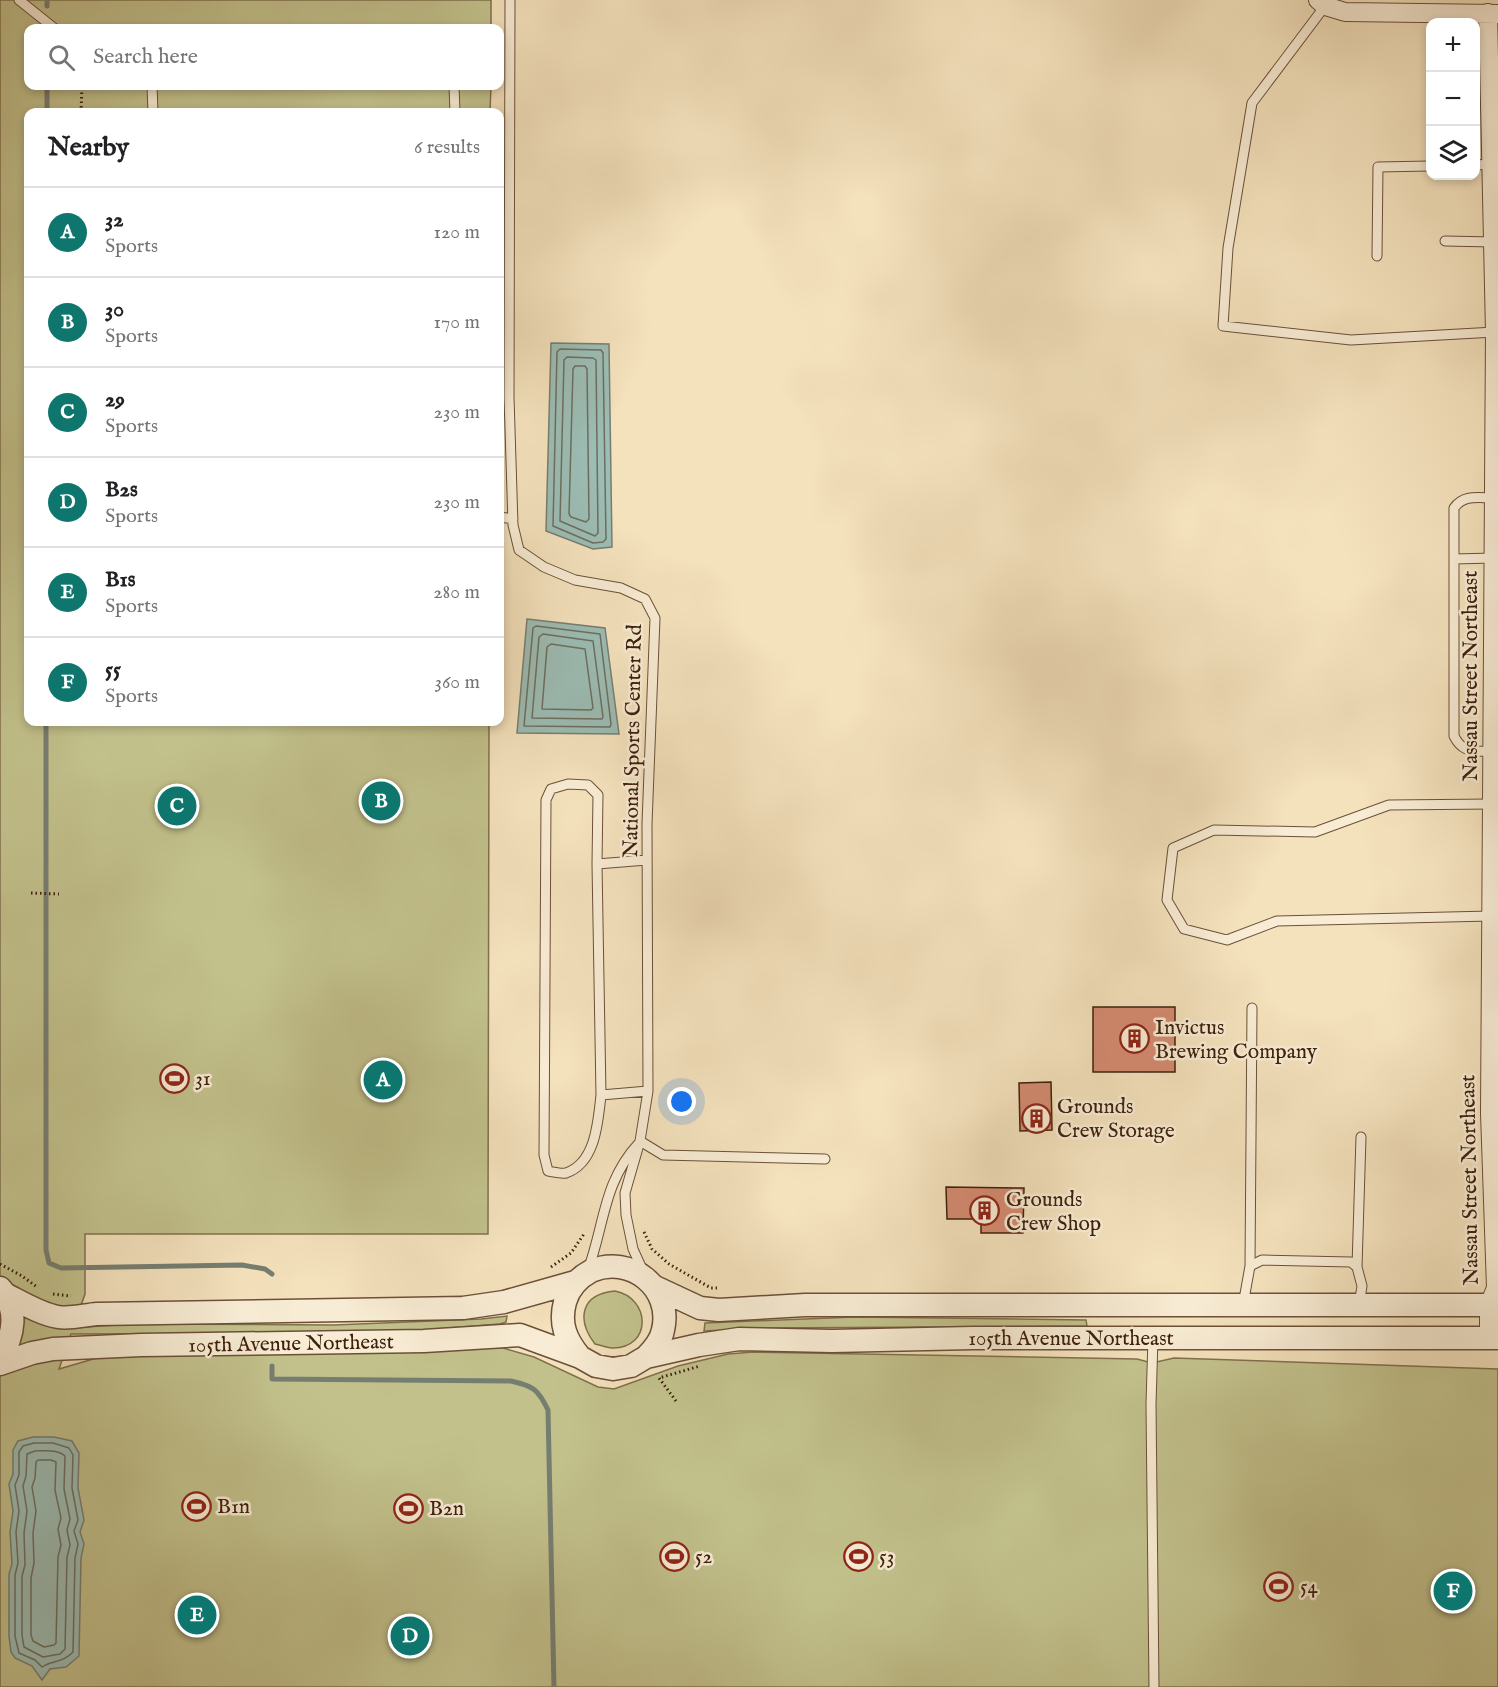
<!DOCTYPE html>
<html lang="en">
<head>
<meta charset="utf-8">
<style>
  :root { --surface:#fff; --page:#f2f2f2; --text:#202124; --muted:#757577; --line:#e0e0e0; --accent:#0f766e }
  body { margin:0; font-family:"IM FELL English",serif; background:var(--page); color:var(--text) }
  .controls { position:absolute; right:18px; top:18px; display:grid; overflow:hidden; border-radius:12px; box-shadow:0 3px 9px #0003 }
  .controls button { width:54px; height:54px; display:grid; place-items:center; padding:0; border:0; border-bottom:2px solid var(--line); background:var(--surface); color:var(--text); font:30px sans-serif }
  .you { position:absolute; left:682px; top:1102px; width:21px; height:21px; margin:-15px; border:4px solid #fff; border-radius:50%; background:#1a73e8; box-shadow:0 0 0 9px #1a73e833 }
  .badge { display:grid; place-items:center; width:39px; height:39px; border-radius:50%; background:var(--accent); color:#fff; font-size:20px; font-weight:700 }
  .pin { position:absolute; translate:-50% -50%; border:3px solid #fff; box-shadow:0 2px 6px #0006 }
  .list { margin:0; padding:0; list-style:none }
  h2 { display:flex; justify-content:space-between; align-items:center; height:78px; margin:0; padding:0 24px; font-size:26px }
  h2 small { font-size:20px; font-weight:400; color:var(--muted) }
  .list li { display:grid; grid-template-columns:39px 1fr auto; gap:18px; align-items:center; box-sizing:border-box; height:90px; padding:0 24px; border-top:2px solid var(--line) }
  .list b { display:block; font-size:22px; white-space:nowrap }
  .list p { margin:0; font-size:20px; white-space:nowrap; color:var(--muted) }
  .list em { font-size:20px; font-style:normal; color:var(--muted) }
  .icon { flex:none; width:33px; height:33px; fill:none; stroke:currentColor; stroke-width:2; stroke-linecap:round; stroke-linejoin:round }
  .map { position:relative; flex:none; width:1498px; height:1687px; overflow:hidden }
  .search { position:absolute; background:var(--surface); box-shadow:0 3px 9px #0003; left:24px; top:24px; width:480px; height:66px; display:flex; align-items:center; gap:15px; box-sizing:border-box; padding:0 21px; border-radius:12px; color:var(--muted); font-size:22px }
  .panel { position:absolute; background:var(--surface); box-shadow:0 3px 9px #0003; left:24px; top:108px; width:480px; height:618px; border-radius:12px }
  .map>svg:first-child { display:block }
  .green { fill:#c2c18c; stroke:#80704c; stroke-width:1.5 }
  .water { fill:#9cbdb5; stroke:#767e71; stroke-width:1.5 }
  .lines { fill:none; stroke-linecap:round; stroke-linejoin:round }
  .shore { stroke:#6c6e60; stroke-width:1.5 }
  .stream { stroke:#767e71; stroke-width:5 }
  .building { fill:#d58b72; stroke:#3d200c; stroke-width:1.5 }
  .service-casing { stroke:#6b5038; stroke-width:11 }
  .minor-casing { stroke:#6b5038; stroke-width:20 }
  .tertiary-casing { stroke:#6b5038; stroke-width:25 }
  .path { stroke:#3d200c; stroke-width:3; stroke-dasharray:1.5 3; stroke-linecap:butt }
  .service { stroke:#f8ecd4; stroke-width:9 }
  .minor { stroke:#f8ecd4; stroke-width:18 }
  .tertiary { stroke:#f8ecd4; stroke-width:22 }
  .labels { text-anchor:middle; stroke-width:5; stroke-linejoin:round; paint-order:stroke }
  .street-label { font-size:21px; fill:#3d200c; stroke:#f8ecd4 }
  .poi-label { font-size:21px; fill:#3d200c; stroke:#f8ecd4; text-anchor:start }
</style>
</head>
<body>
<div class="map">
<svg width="1498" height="1687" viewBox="0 0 1498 1687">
  <rect width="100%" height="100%" fill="#f4e2bd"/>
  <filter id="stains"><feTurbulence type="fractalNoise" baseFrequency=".00333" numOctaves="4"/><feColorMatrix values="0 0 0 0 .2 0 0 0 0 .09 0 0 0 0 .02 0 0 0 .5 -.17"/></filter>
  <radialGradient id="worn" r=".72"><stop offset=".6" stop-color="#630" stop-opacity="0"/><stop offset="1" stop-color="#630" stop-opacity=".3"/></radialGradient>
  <!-- green -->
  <path class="green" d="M0,0H491V28H28V86H491L490,112H28V722H489L488,1234H85V1294L73,1328L131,1324L334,1325L481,1319L507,1316L506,1322L500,1324L384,1333L71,1334L59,1369L141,1345L424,1341L503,1348L534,1357L598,1387L614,1389L678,1366L728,1354L753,1352L1137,1359L1152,1363L1174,1358L1498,1369V1687H0Z
    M615,1291C651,1298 652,1348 613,1348C608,1348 601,1345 595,1344C576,1319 581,1294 615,1291Z
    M854,1317L1086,1320L1087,1326L765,1328L704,1331L705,1323Z"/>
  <!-- water -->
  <path class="water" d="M551,343L609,344L612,547L593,549L546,531Z
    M527,619L605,628L619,734L517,733Z
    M33,1437H54L72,1441L79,1453L78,1488L84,1520L80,1532L84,1544L81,1558L79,1656L66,1667L50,1669L42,1680L32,1666L15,1658L11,1652L9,1636V1574L12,1564L10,1532L13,1511L9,1484L13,1474V1450L18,1441Z"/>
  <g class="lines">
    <!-- shore -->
    <path class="shore" d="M560,349L601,350L603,353L606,539L603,542L593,543L553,526L557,352Z
      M567,357L593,358L596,360L598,533L595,536L560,521L564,360Z
      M575,366H585L587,369L589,519L586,522L571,517L569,514L573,369Z
      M536,626L600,634L611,724L610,727L524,726L533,628Z
      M543,634L593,641L603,717L602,719L532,718L539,637Z
      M551,644L585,649L593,708L591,710L542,709L547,647Z
      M34,1443H53L69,1448L73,1455L72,1488L78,1520L74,1531L78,1544L75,1558L73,1652C63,1663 52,1660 42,1667L35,1660L19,1653L15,1636V1575L18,1563L16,1532L19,1511L15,1485L19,1475V1452L23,1446Z
      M35,1451C45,1451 58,1449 65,1456L64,1489L70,1519L67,1530L70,1545L67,1557L65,1649L60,1654L43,1657L24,1647L22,1635V1576L25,1565L24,1533L27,1511L23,1486L26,1476L27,1454Z
      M38,1460H51L56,1462L55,1490L61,1518L58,1529L61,1545L58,1557L56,1643L54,1645L44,1647L33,1641L31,1635V1578L34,1563L33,1533L36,1511L32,1487L35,1478L36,1462Z"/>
    <!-- stream -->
    <path class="stream" d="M47,6V0
      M47,86V112
      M46,722V1250L49,1263L61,1268L242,1265L265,1269L272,1274
      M272,1366V1379L511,1381C533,1386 538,1389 548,1410L554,1687"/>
  </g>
  <!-- building -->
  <path class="building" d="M1093,1007H1175V1072H1093Z
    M1051,1082L1052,1130L1020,1131L1019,1083Z
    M946,1187L1024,1188L1023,1233H981V1219H947Z"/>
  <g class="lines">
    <defs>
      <path id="service" d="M19,0L54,28
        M510,0L509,397L513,525L519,550L544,567L575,580L621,588L645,599L655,618L647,824L648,1091L640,1141L625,1193L626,1215L633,1249L643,1271
        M1325,6L1252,103L1228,248L1223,326L1351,340L1495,332
        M152,86L153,112
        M454,86L455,112
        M1476,165L1491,164
        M1445,241L1493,242
        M1377,256L1378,167L1430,166
        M500,517L513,519
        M1454,559L1493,558
        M1492,752C1474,750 1463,754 1454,736V508C1464,494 1478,498 1494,498
        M597,864L647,860
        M1491,916L1277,921L1227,940L1184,929L1167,900L1173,848L1214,830L1315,832L1389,805L1491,804
        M601,1095L597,864L598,795L588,785L568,784L551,789L546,800L544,1155L548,1171C554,1172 561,1174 566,1173C596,1163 598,1121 601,1095L648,1091
        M640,1141L663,1155L825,1159
        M1250,1266L1252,1008
        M1357,1267L1361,1137
        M588,1270C605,1223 603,1182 639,1143
        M1243,1305L1250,1266L1262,1260L1351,1262L1357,1267L1362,1286L1359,1305
        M1153,1338L1151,1404L1154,1687"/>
      <path id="minor" d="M1318,0L1325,6L1345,12L1498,14
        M1488,13L1495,332L1490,1113L1496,1288L1489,1305V1338"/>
      <path id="tertiary" d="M655,1287L700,1308L719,1310L805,1305H1498
        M5,1294C21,1302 40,1314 58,1317C71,1319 84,1315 97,1314L463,1308L504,1302L575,1282
        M580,1357C566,1340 559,1324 565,1302C569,1288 578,1278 591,1271C630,1254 673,1288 663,1330C661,1341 654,1349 646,1357
        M0,1358C14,1336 19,1309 0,1288
        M0,1364L32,1353L53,1349L141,1345L424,1341L520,1335L580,1357L596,1366L613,1369L631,1366L646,1357L699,1345L739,1339L832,1341L973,1338H1498"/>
    </defs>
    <!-- service casing -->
    <use href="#service" class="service-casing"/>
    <!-- minor casing -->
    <use href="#minor" class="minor-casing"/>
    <!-- tertiary casing -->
    <use href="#tertiary" class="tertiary-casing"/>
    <!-- path -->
    <path class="path" d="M81,112L82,86
      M31,893L59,894
      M644,1232L652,1249L669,1264L711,1288H717
      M0,1264L22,1276L37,1287
      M551,1267L571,1253L584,1234
      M53,1294L71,1296
      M676,1401L659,1378L700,1366"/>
    <!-- service -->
    <use href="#service" class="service"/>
    <!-- minor -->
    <use href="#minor" class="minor"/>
    <!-- tertiary -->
    <use href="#tertiary" class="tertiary"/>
  </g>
  <!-- icons -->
  <defs>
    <symbol id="building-ring" viewBox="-11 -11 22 22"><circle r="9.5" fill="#f8ecd4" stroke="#8f2418" stroke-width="1.5"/><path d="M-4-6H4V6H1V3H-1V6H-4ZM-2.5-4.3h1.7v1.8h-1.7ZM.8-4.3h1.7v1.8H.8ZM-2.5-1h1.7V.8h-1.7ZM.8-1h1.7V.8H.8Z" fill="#8f2418"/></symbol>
    <symbol id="stadium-ring" viewBox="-11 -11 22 22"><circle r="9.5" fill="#f8ecd4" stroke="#8f2418" stroke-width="1.5"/><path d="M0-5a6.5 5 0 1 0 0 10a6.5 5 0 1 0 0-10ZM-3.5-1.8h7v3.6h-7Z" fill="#8f2418"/></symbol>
  </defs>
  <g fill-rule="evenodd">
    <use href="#building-ring" x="1118" y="1022" width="33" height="33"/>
    <use href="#stadium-ring" x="158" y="1062" width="33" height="33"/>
    <use href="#building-ring" x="1020" y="1102" width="33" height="33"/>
    <use href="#building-ring" x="968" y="1194" width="33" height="33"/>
    <use href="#stadium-ring" x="180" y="1490" width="33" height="33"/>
    <use href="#stadium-ring" x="392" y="1492" width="33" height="33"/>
    <use href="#stadium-ring" x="658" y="1540" width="33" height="33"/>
    <use href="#stadium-ring" x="842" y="1540" width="33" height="33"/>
    <use href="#stadium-ring" x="1262" y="1570" width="33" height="33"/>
  </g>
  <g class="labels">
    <!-- street labels -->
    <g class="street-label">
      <text transform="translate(1470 676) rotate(-90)" y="7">Nassau Street Northeast</text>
      <text transform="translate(632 741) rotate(-89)" y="7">National Sports Center Rd</text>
      <text transform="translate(1469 1180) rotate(-91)" y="7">Nassau Street Northeast</text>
      <text x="1071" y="1345">105th Avenue Northeast</text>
      <text transform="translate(291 1343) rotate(-1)" y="7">105th Avenue Northeast</text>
    </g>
    <!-- poi labels -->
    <g class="poi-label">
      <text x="1155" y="1034">Invictus<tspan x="1155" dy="24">Brewing Company</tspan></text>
      <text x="195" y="1085">31</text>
      <text x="1057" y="1113">Grounds<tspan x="1057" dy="24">Crew Storage</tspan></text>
      <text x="1006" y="1206">Grounds<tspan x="1006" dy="24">Crew Shop</tspan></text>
      <text x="217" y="1513">B1n</text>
      <text x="429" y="1515">B2n</text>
      <text x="695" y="1563">52</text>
      <text x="879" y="1563">53</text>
      <text x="1300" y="1593">54</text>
    </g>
  </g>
  <rect width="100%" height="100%" filter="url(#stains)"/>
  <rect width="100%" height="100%" fill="url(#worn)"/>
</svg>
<div class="controls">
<button>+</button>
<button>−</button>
<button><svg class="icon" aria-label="layers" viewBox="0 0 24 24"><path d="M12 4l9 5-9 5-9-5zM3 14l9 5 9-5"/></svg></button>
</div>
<div class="you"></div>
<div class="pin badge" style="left:383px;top:1080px">A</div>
<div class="pin badge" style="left:381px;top:801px">B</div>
<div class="pin badge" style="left:177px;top:806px">C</div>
<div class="pin badge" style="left:410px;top:1636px">D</div>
<div class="pin badge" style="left:197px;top:1615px">E</div>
<div class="pin badge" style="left:1453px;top:1591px">F</div>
<div class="search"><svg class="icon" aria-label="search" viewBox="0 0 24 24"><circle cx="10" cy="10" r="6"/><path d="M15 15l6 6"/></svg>Search here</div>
<section class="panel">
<h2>Nearby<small>6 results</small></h2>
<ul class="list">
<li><span class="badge">A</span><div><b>32</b><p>Sports</p></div><em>120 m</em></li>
<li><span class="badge">B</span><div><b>30</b><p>Sports</p></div><em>170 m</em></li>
<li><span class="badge">C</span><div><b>29</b><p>Sports</p></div><em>230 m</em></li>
<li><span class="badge">D</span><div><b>B2s</b><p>Sports</p></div><em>230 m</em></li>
<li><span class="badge">E</span><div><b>B1s</b><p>Sports</p></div><em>280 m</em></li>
<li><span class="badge">F</span><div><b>55</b><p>Sports</p></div><em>360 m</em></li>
</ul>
</section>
</div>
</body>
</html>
